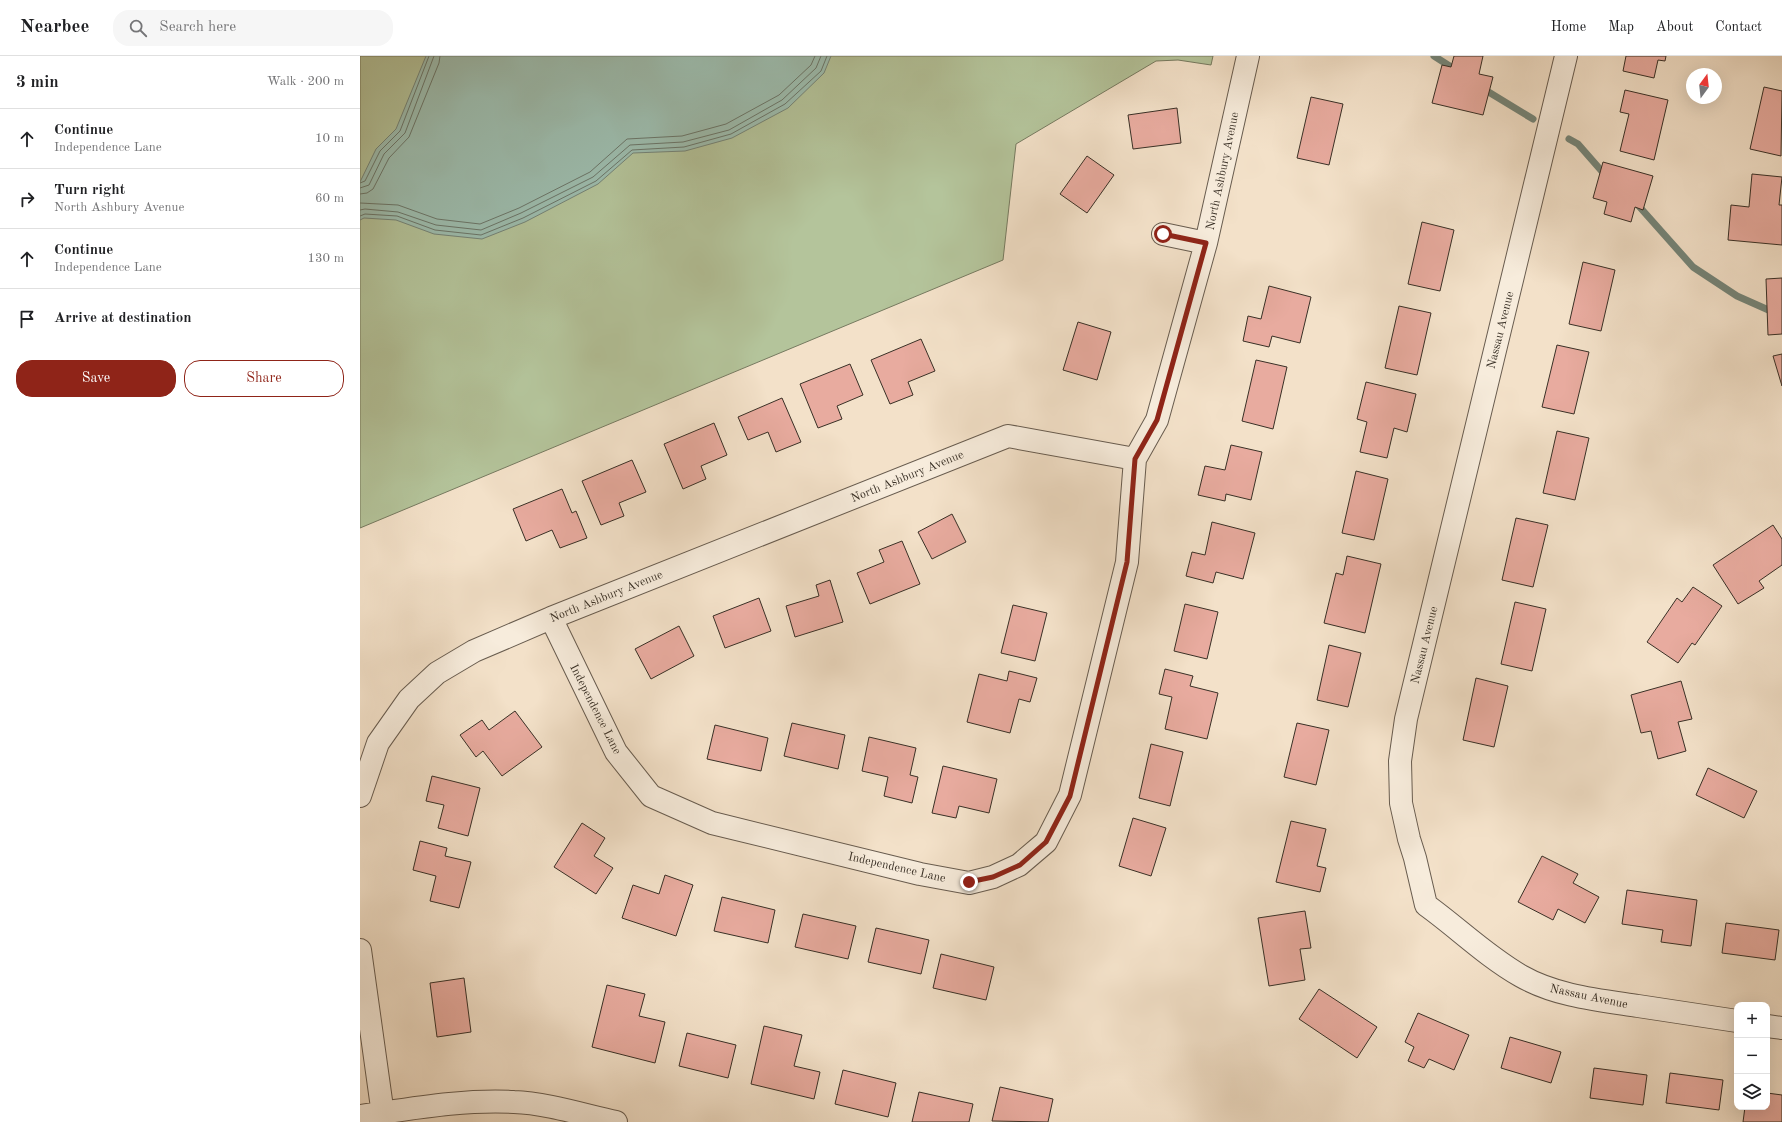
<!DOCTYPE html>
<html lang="en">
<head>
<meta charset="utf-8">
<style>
  :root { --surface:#fff; --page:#f6f6f6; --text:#202124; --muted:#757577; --line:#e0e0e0; --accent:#8f2418 }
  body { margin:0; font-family:"Old Standard TT",serif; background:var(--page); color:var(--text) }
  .controls { position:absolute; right:12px; bottom:12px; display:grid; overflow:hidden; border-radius:8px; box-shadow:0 4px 16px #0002 }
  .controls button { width:36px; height:36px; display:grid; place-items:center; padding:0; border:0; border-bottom:1px solid var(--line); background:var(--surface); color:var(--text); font:20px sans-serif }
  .compass { position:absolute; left:1326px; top:12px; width:36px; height:36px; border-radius:50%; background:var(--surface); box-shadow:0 4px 16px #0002; rotate:15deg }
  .stop { position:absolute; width:12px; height:12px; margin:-9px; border:3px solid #8f2418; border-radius:50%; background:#fff }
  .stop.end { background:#8f2418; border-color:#fff; box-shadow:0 1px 4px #0008 }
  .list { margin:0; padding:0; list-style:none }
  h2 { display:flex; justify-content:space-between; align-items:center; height:52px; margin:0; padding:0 16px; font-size:17px }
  h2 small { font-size:13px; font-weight:400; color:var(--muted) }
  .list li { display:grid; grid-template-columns:26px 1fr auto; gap:12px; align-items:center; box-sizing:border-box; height:60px; padding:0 16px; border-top:1px solid var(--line) }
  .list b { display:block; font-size:15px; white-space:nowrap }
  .list p { margin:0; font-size:13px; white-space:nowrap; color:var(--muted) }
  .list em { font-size:13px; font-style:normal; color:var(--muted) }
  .actions { display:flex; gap:8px; padding:12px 16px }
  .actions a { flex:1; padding:9px 0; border:1px solid var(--accent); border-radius:16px; text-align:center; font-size:14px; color:var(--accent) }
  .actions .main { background:var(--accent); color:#fff }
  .icon { flex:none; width:22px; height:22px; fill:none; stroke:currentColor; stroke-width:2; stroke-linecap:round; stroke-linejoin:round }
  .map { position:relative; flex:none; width:1422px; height:1066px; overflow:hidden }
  header { display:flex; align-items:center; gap:24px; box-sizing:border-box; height:56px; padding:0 20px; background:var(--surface); border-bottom:1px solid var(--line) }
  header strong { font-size:19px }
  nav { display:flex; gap:22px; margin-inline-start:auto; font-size:14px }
  .search { width:280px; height:36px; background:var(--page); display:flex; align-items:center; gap:10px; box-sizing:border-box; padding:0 14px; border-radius:16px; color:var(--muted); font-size:15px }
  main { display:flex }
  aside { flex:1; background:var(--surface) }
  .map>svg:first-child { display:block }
  .green { fill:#b4c49b; stroke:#767a60 }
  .water { fill:#9dbeb0; stroke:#758579 }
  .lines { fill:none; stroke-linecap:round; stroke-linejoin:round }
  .shore { stroke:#6b776b; stroke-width:1 }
  .stream { stroke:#758579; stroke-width:7 }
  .building { fill:#e8ab9f; stroke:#393026 }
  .street-casing { stroke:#685c4f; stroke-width:24 }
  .street { stroke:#f7ecdc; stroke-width:22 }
  .route { stroke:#8f2418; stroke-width:5 }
  .labels { text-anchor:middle; stroke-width:3; stroke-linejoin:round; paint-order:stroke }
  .street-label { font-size:12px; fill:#393026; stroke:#f7ecdc }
</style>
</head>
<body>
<header>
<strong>Nearbee</strong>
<div class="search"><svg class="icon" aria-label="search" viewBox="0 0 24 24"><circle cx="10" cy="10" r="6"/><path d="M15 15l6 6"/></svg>Search here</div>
<nav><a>Home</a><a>Map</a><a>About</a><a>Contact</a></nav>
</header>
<main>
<aside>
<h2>3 min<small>Walk · 200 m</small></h2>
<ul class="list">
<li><svg class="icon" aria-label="ahead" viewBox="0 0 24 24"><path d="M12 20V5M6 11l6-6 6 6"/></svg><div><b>Continue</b><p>Independence Lane</p></div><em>10 m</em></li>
<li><svg class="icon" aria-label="right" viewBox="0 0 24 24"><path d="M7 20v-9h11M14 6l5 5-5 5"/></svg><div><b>Turn right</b><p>North Ashbury Avenue</p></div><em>60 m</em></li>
<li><svg class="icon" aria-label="ahead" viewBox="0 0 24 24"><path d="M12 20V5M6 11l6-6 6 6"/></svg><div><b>Continue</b><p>Independence Lane</p></div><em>130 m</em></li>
<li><svg class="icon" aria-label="arrive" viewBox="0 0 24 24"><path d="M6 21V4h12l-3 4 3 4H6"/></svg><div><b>Arrive at destination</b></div></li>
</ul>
<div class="actions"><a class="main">Save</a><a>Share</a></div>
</aside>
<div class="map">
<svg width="1422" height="1066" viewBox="0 0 1422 1066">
  <rect width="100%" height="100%" fill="#f3e1c9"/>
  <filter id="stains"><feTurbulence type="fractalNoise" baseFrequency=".005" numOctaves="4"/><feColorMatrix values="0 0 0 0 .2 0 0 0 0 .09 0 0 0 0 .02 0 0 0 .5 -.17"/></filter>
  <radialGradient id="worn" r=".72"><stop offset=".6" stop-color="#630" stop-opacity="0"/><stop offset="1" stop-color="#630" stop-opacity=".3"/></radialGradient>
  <!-- green -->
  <path class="green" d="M0,0H853L851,9L818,4L796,5L656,88L643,204L0,472Z"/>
  <!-- water -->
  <path class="water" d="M66,0H471L464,17L428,52L372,82L325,95L273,97L238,128L165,166L122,183L74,178L36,164L4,162L0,164V126L16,93L36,73Z"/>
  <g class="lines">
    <!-- shore -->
    <path class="shore" d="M0,127L5,125L20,95L40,75L69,0
      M0,132L9,129L24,98L45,77L74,0
      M0,138L7,137L13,133L29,102L49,81L79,7L80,0
      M0,147L38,149L77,163L120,168L159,152L230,116L267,83L322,80L366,68L419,39L451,9L455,0
      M0,154L5,153L38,156L76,169L121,174L161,157L233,121L270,89L323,86L369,74L422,44L456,12L461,0
      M0,160L5,158L37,160L75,174L121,179L163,162L236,125L272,94L324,91L371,78L425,48L461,15L467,0"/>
    <!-- stream -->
    <path class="stream" d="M1074,0L1099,16
      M1122,32L1173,63
      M1209,83L1218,88L1246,120
      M1277,148L1333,211L1377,240L1422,260"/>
  </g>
  <!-- building -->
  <path class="building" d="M1094,0H1123L1119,18L1133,21L1123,59L1072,47L1082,9L1091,11Z
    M1266,0H1306L1305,5L1298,4L1294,22L1263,15Z
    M1404,31L1422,35L1421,100L1390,93Z
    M1265,34L1308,44L1294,104L1260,95L1269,58L1260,56Z
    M951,41L983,48L969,109L937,102Z
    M817,52L821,87L773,93L768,59Z
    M727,100L754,119L727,157L700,138Z
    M1243,106L1293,120L1283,154L1275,151L1271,166L1244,158L1247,146L1233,142Z
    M1392,118L1422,121L1419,149H1422V189L1368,184L1371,149L1389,151Z
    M1062,166L1094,174L1080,235L1048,228Z
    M1223,206L1255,214L1241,275L1209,268Z
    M1422,222V278L1408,279L1406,223Z
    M909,230L951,241L940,287L912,280L909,291L883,285L888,260L901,263Z
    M1039,250L1071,257L1057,319L1025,312Z
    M718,266L751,276L737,324L703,314Z
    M561,283L575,315L548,326L553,339L530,348L511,304Z
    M1197,289L1229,296L1214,358L1182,351Z
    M1422,298V330L1413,300Z
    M896,304L927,311L913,373L882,365Z
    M490,308L503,339L477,350L482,363L458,372L440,328Z
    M1006,326L1056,338L1047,376L1034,372L1027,402L1000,396L1007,366L997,363Z
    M422,342L441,386L416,396L408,376L388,384L378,361Z
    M354,367L367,399L341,410L346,423L323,433L304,388Z
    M1197,375L1229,382L1215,444L1183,437Z
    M871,389L902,396L891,444L866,438L865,445L838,439L845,410L865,414Z
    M272,404L286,436L259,447L264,460L241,469L222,425Z
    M996,415L1028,423L1014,484L982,477Z
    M202,433L212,457L216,455L227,482L200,492L192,474L166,485L153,453Z
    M592,458L606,486L572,503L558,476Z
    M1156,462L1188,469L1173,531L1142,524Z
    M852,466L895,477L883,523L856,516L853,527L826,520L832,496L845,499Z
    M1413,469L1422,483V509L1399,525L1404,532L1378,548L1353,509Z
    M542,485L560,528L510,548L497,517L524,506L519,494Z
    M987,500L1021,508L1005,577L964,567L976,517L983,519Z
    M470,524L483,566L435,581L426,550L459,540L456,529Z
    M1333,531L1362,550L1335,589L1332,587L1318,607L1287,586L1317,542L1322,546Z
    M399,542L411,575L365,592L353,560Z
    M1155,546L1186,553L1172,615L1141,608Z
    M825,548L858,556L847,603L814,595Z
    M653,549L687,557L675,605L641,597Z
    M319,570L334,600L291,623L275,593Z
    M969,589L1001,597L988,651L957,644Z
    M805,613L833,620L830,630L858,637L847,683L805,673L812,641L799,638Z
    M649,615L677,622L670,646L659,643L650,677L607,666L619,618L647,625Z
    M1116,622L1148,630L1134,691L1103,684Z
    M1321,625L1332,663L1318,666L1326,695L1298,703L1291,675L1281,677L1271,639Z
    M155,655L182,691L142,720L123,695L116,701L100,679L122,664L129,674Z
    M432,667L485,679L478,713L424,700Z
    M937,667L969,674L956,729L924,721Z
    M355,669L408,682L401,715L347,703Z
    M509,681L556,692L550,719L558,721L552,747L524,740L528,721L502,715Z
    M791,688L823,696L810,750L779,742Z
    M583,710L637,723L629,757L599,750L596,762L572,757Z
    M1348,712L1397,735L1384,762L1336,739Z
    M72,720L120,732L108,780L78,772L84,749L66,745Z
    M773,762L806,772L791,820L759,810Z
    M931,765L966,773L957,810L966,812L960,836L916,826Z
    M222,767L245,782L234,800L253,812L236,838L194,811Z
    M60,785L87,792L85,800L111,806L99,852L70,845L76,820L53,814Z
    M1182,800L1218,818L1213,827L1239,841L1225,867L1198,853L1193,864L1158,846Z
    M305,819L333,829L316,880L262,862L273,829L299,838Z
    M1267,834L1337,844L1331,890L1301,886L1303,874L1262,868Z
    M362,841L415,854L408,887L354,875Z
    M945,855L951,892L940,893L945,924L909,930L898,862Z
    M443,858L496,870L488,903L435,891Z
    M1366,867L1419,874L1415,904L1362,897Z
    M516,872L569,884L561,918L508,906Z
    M581,898L634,911L626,944L573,932Z
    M104,922L111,976L77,981L70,927Z
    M247,929L285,938L279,960L305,966L295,1007L232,991Z
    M959,933L1017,971L997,1002L939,963Z
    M1058,957L1109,979L1094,1014L1069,1003L1064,1012L1048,1005L1054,991L1045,986Z
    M404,970L442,979L434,1010L460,1016L454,1043L391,1028Z
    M327,977L376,989L368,1022L319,1010Z
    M1150,981L1201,996L1191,1027L1141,1012Z
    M1234,1012L1287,1019L1283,1049L1230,1042Z
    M483,1014L536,1027L528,1061L475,1048Z
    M1310,1017L1363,1024L1359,1054L1306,1047Z
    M640,1031L693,1043L688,1066L632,1065Z
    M559,1036L613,1048L609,1066H552Z
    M1407,1037L1422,1039V1066H1383L1385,1051H1407Z"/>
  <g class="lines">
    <defs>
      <path id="street" d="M1206,0L1046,663L1040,705L1041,747L1049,783L1055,802L1066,849C1098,872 1126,900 1161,920C1196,940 1238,944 1278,950C1311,955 1344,960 1377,965
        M803,178L846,187
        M191,562L256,696L291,740L352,767L560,818L609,827L633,821L659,809L686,786L710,739L767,506L775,403
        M0,740L18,687L49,643L77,617L114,595L191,562L648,380L775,403L797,364L846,187L888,0
        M0,894L24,1066
        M1407,970L1422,972
        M0,1060C50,1053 104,1043 154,1046C186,1047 224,1059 256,1066"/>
    </defs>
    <!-- street casing -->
    <use href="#street" class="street-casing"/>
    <!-- street -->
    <use href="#street" class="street"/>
  </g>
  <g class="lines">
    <!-- route -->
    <path class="route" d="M609,826L633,821L660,809L686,786L710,740L767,506L775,403L797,364L846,187L803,178"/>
  </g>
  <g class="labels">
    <!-- street labels -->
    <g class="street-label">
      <text transform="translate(862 115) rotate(-78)" y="4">North Ashbury Avenue</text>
      <text transform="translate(1140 274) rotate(-76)" y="4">Nassau Avenue</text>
      <text transform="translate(547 420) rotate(-22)" y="4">North Ashbury Avenue</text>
      <text transform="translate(246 540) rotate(-22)" y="4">North Ashbury Avenue</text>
      <text transform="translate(1064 589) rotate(-76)" y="4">Nassau Avenue</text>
      <text transform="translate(236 653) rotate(63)" y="4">Independence Lane</text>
      <text transform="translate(537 811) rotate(13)" y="4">Independence Lane</text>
      <text transform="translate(1229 940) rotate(12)" y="4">Nassau Avenue</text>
    </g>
  </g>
  <rect width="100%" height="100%" filter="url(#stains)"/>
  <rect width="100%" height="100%" fill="url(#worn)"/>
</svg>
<div class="controls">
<button>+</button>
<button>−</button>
<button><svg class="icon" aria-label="layers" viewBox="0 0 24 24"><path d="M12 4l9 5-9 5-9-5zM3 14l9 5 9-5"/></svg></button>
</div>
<svg class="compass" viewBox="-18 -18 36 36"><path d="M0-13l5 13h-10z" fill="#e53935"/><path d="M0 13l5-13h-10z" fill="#757577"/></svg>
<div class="stop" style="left:803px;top:178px"></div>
<div class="stop end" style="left:609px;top:826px"></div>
</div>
</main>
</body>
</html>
